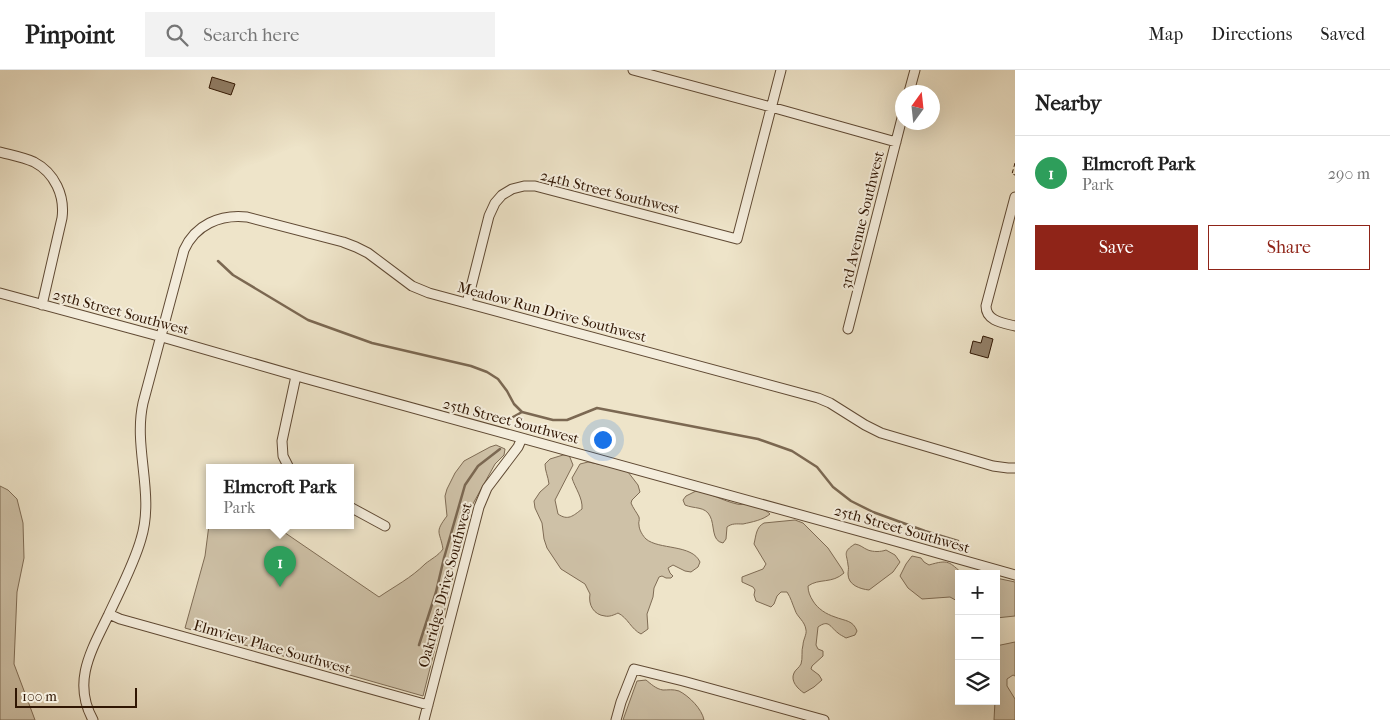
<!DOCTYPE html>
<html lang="en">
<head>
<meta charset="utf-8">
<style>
  :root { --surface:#fff; --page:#f2f2f2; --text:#222; --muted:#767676; --line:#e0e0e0; --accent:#8f2418 }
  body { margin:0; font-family:"IM FELL French Canon",serif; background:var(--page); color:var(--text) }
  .controls { position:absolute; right:15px; bottom:15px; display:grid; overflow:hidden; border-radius:0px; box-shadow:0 5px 20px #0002 }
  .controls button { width:45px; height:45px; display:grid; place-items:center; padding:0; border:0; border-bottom:1px solid var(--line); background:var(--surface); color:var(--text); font:25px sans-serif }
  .compass { position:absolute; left:895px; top:15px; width:45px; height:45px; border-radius:50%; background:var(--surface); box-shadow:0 5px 20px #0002; rotate:15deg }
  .scale { position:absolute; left:15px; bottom:12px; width:122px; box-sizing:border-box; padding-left:5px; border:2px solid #301603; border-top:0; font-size:14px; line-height:18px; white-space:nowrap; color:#301603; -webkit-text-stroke:4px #f4eddc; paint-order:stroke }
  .you { position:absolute; left:602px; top:369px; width:18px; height:18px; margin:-12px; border:4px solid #fff; border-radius:50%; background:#1a73e8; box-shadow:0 0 0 8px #1a73e833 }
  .badge { display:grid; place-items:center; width:32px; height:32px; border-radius:50%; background:var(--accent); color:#fff; font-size:16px; font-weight:700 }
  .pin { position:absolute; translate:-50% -41px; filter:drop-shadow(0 1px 2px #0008) }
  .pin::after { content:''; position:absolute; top:26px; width:18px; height:15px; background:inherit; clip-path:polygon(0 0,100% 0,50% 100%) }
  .popup { position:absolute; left:206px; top:394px; width:148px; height:65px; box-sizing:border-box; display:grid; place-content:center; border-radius:0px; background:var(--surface); filter:drop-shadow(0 1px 4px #0005); font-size:16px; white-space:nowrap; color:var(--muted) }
  .popup b { font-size:19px; color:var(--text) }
  .popup::after { content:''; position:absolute; left:50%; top:100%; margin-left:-10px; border:10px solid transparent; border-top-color:var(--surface) }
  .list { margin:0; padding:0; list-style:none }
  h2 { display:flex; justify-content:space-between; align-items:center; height:65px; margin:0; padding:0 20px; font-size:21px }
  h2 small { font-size:16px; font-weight:400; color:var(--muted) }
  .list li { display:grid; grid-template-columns:32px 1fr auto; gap:15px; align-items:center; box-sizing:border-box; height:75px; padding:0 20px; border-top:1px solid var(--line) }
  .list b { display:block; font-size:19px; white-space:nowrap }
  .list p { margin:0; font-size:16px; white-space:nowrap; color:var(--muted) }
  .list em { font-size:16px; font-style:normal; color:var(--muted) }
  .actions { display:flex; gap:10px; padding:15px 20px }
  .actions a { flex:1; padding:11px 0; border:1px solid var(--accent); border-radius:0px; text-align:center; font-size:18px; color:var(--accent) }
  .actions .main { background:var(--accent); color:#fff }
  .icon { flex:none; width:28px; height:28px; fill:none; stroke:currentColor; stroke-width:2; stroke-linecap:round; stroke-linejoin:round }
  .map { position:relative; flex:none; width:1015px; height:650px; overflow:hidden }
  header { display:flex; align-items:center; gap:30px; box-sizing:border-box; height:70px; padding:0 25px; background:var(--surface); border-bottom:1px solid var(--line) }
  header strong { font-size:24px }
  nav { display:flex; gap:28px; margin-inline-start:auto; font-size:18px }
  .search { width:350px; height:45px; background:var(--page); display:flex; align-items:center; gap:12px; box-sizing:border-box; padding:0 18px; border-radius:0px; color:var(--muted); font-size:19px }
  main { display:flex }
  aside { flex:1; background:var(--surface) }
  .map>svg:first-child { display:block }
  .green { fill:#cec1a7; stroke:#7f6c55 }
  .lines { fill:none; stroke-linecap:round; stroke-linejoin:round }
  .stream { stroke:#7b6852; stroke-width:2.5 }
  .building { fill:#93816a; stroke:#301603 }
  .street-casing { stroke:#604a34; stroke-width:11 }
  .path { stroke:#301603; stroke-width:1; stroke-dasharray:4 2.5; stroke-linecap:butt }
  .street { stroke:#f4eddc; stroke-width:9 }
  .labels { text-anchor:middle; stroke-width:4; stroke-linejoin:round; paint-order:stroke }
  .street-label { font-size:15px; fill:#301603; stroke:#f4eddc }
</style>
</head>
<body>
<header>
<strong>Pinpoint</strong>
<div class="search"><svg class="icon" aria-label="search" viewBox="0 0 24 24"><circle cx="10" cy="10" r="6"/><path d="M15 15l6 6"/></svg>Search here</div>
<nav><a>Map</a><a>Directions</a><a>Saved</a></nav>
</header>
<main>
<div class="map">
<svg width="1015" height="650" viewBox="0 0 1015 650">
  <rect width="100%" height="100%" fill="#eee4c9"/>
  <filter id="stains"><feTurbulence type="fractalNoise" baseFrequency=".004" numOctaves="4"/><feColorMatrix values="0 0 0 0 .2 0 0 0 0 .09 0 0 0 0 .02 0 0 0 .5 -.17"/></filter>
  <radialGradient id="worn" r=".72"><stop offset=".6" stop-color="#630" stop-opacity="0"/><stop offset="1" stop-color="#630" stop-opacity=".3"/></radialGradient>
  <!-- green -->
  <path class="green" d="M496,375L505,379L504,385L495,394L464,450L465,456L456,473L451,489L453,507L423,626L185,558L205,486L210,447V456H275L379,527C395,516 411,508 425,494C431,489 438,486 443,479C440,461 434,463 447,446L445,426L447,419L455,403L464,391L490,377Z
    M563,385H569L573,395L555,430L558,444C568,451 573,446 582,439C583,428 575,418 572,408L580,394L588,392L613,397L628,402L638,415L640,422L632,430L631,433C633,438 637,443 639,447C640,451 638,452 639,455C639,460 643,466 646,469C659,480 692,474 700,492L698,497L691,502L685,501L673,495L668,498L670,503L673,506L671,508H666L662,506L659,507L654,518L653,527L647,544L648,559L641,564C631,559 628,548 618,543C614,545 609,547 605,546C594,545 588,535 590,524L585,514L561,499L547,478L544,469L542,453L535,438L534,431L540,422L549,414C548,406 545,401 545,394L550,389Z
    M0,416L8,420L17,429L23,453L24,488L17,522L14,594L35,650H0Z
    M696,421C711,423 723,431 737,434C740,435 742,434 745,434C751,434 767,440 770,444C763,450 752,452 743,454C737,454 732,453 727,457L726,469L723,473C711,471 715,455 710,446C705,436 694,439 685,435L683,430L686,426Z
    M795,450L803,453L828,478L842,499L844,503C832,514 819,508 808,516C808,522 810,526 813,531C818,539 826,544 835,547C845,551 853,550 857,561L855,565L846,568C843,566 840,565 838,563C830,557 829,549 818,557L816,575L818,579L823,581V586L812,596L811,599L819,605L822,610L814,617L804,623C798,619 790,611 794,603C795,600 799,598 801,594C803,588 801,581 803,575C803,570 807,564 806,560C805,551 797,547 795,540C792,533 791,528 787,522H781L777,526L774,534L771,537L756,531L754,525L755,520L753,517L742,512V507L763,499L766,494L754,474C756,466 756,457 764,453Z
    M855,474C861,475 863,478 868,480C873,482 881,482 886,480L895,485L900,492L893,502L869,520C860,519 848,515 848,504C848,501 849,498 848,495C847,484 842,482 855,474Z
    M912,486L921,488L924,492L929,495C949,489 949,492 963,504H959V532L950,527L922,529L908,518L900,506L906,494Z
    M996,508L1015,512V546L996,548Z
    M1015,572V606L1013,605L1007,609V616L1015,629V650H994L995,631H996V576Z
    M646,610C651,614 656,619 663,620C668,620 673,619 679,621C689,626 702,639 704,650H623L637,611Z"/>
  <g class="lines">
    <!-- stream -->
    <path class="stream" d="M218,191L233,205L308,250L372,273L471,296L487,302L498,309L507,321L514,334L522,342L553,350H567L597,338L758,369L792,381L817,397L833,417L851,431L873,442L925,461L958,471
      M513,347L522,342
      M419,575L436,522L444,488L465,415L478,396L500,379"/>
  </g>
  <!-- building -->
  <path class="building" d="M212,7L235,14L231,25L209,18Z
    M983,266L993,269L988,288L970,283L973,271L981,273Z"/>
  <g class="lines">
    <defs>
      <path id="street" d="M633,0L771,37L896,72
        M909,22L915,0
        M0,82C11,85 23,87 34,92C55,103 65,126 62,148L42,235
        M1015,127L986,236C986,251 1003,253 1015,256
        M0,223L162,267L304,308L895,471L1015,505
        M467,233L489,146L495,133L502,125L512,119L524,116H535L737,169L781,0
        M848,259L902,48
        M289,398L283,386L282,371L296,306
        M350,437L385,456
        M109,544L120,549L428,635
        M93,650C72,612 91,581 108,546C119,522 134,494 141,469C155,424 133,378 143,333L184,180C195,155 220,144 247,147L343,172L356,177L368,183L412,216L429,223L818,328L830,333L865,355L881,363L993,396L1008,398H1015
        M424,650L479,437L487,418L518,377L522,368
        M616,650L621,632L634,599L683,611L824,650"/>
    </defs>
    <!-- street casing -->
    <use href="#street" class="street-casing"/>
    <!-- path -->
    <path class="path" d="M1015,93L1012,104L1015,105"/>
    <!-- street -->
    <use href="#street" class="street"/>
  </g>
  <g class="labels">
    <!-- street labels -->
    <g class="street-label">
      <text transform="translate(610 122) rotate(14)" y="5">24th Street Southwest</text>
      <text transform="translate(862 150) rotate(-76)" y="5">3rd Avenue Southwest</text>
      <text transform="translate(121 242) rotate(15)" y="5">25th Street Southwest</text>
      <text transform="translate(552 242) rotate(15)" y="5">Meadow Run Drive Southwest</text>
      <text transform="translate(511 351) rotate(15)" y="5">25th Street Southwest</text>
      <text transform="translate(902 459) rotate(16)" y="5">25th Street Southwest</text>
      <text transform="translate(445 515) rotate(-75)" y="5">Oakridge Drive Southwest</text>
      <text transform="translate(272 577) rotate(16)" y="5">Elmview Place Southwest</text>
    </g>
  </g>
  <rect width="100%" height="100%" filter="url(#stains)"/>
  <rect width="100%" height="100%" fill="url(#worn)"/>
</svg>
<div class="controls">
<button>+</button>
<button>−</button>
<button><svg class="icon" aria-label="layers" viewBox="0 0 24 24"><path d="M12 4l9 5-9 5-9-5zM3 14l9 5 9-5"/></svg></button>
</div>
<svg class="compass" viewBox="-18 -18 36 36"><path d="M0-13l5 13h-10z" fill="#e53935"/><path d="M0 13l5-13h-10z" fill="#767676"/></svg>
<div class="scale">100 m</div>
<div class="you"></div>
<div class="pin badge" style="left:280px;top:517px;background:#2e9e5b">1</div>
<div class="popup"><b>Elmcroft Park</b>Park</div>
</div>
<aside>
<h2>Nearby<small></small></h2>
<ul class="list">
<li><span class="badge" style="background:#2e9e5b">1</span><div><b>Elmcroft Park</b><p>Park</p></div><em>290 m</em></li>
</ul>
<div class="actions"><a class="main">Save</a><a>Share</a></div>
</aside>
</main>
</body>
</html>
